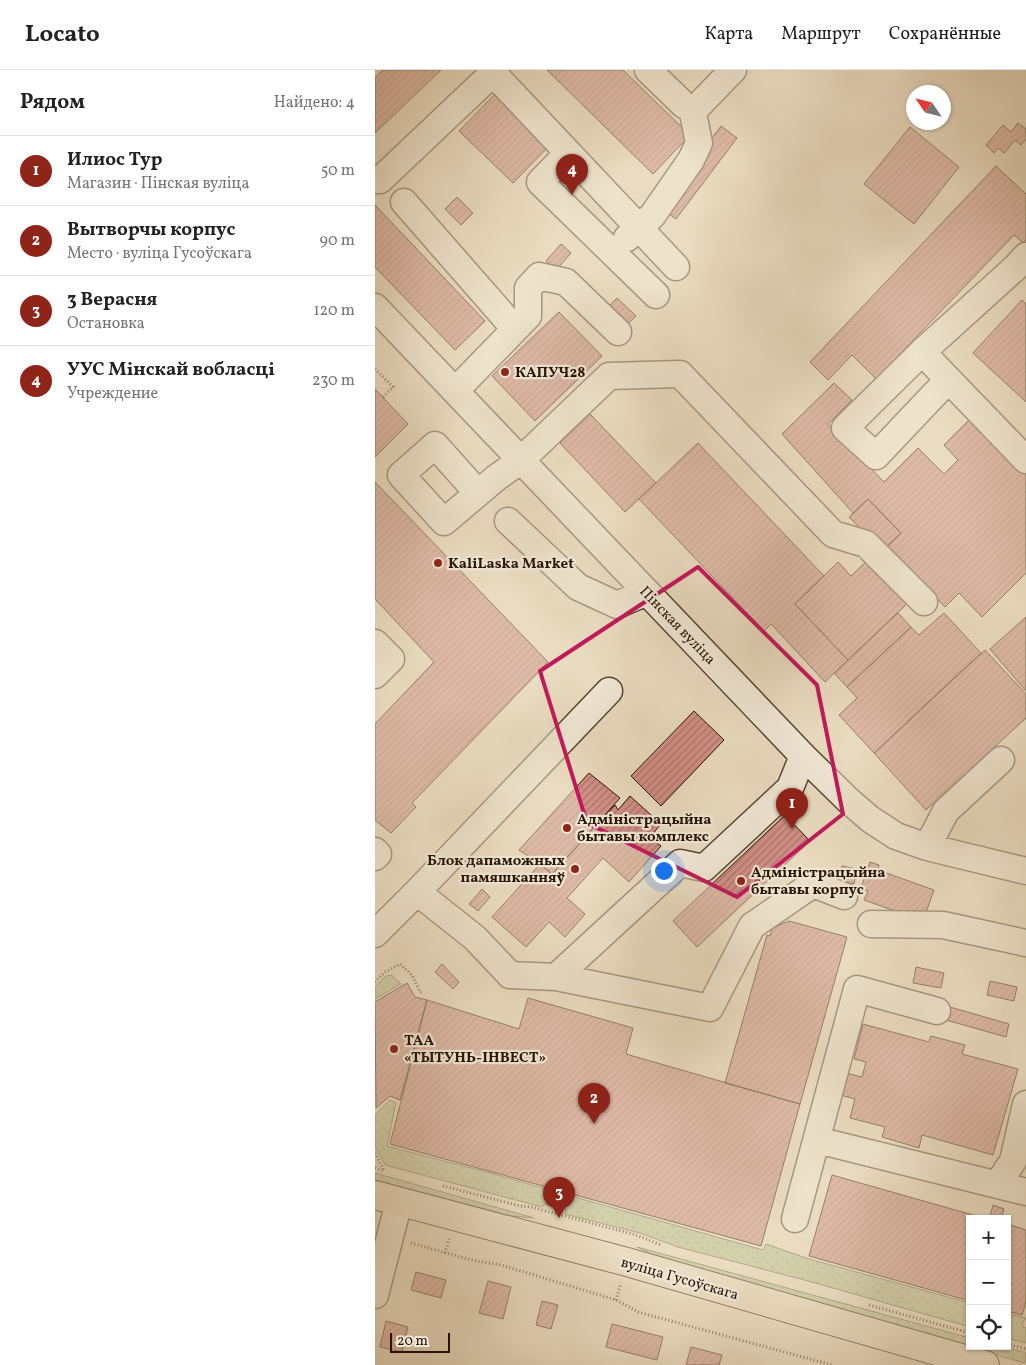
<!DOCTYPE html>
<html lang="ru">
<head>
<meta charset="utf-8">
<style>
  :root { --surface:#fff; --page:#f2f2f2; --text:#222; --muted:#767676; --line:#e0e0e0; --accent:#8f2418 }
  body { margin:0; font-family:Vollkorn,serif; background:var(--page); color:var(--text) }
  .controls { position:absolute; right:15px; bottom:15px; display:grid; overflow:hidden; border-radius:0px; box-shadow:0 1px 4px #0004 }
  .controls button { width:45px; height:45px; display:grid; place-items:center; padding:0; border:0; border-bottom:1px solid var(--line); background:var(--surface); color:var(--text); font:25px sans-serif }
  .compass { position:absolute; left:531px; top:15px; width:45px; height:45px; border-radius:50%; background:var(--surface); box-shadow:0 1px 4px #0004; rotate:305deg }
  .scale { position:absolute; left:15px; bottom:12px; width:60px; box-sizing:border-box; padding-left:5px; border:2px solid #281400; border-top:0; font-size:14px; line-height:18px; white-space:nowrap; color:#281400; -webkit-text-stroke:4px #f1e8d7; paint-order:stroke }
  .you { position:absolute; left:288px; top:800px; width:18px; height:18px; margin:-12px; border:4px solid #fff; border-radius:50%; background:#1a73e8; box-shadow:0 0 0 8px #1a73e833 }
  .badge { display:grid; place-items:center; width:32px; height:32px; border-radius:50%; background:var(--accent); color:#fff; font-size:16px; font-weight:700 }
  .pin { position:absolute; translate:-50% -41px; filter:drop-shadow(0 1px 2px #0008) }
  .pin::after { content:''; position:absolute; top:26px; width:18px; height:15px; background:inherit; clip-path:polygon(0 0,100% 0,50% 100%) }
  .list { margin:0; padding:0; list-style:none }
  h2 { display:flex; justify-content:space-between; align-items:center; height:65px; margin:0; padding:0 20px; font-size:21px }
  h2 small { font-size:16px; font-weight:400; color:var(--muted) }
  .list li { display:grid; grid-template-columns:32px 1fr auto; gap:15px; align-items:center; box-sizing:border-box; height:70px; padding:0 20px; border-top:1px solid var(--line) }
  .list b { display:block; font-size:19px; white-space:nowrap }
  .list p { margin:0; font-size:16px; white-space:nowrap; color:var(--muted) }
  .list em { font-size:16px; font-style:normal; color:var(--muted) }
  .icon { flex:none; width:28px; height:28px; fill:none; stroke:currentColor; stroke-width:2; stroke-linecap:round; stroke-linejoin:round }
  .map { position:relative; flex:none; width:651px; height:1295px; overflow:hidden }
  header { display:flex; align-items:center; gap:30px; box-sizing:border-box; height:70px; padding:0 25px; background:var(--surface); border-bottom:1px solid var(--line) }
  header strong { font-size:24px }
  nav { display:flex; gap:28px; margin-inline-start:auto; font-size:18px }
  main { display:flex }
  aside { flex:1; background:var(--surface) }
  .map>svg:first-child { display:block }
  .grass { fill:url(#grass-dots); stroke:#706a49 }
  .building { fill:url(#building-hatch); stroke:#281400 }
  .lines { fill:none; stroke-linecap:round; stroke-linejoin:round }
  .minor-casing { stroke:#584630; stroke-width:29 }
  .major-casing { stroke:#281400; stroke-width:30 }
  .path { stroke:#281400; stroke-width:3; stroke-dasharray:1 2.5; stroke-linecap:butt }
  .minor { stroke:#f1e8d7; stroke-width:26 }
  .major { stroke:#eadcc1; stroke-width:28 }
  .marked { fill:none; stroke:#c2185b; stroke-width:4; stroke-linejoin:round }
  .poi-dot { fill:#8f2418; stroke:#f1e8d7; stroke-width:2 }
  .labels { text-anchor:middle; stroke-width:4.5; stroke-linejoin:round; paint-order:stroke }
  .poi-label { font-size:15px; font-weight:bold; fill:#281400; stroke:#f1e8d7; text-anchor:start }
  .street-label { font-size:15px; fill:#281400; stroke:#f1e8d7 }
</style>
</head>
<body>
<header>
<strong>Locato</strong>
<nav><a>Карта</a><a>Маршрут</a><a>Сохранённые</a></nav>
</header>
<main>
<aside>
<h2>Рядом<small>Найдено: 4</small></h2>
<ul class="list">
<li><span class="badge">1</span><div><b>Илиос Тур</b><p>Магазин · Пінская вуліца</p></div><em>50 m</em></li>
<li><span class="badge">2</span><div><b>Вытворчы корпус</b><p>Место · вуліца Гусоўскага</p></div><em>90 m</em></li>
<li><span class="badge">3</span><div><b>3 Верасня</b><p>Остановка</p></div><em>120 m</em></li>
<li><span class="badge">4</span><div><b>УУС Мінскай вобласці</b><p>Учреждение</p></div><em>230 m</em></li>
</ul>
</aside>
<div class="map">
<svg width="651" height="1295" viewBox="0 0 651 1295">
  <defs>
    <pattern id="grass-dots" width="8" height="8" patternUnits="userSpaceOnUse" patternTransform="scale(1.25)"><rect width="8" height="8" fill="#b8c092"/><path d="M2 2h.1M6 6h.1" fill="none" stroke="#9ea47c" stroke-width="1.8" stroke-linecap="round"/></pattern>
    <pattern id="building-hatch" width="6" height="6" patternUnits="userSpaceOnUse" patternTransform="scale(1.25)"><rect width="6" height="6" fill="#d28f87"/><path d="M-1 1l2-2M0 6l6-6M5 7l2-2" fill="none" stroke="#aa746c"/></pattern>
  </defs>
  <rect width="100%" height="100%" fill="#eadcc1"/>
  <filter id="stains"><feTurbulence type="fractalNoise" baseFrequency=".004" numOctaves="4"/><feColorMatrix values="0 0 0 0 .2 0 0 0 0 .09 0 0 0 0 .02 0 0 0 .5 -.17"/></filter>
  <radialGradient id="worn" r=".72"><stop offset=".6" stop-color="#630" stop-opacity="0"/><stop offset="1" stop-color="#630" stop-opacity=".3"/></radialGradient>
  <!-- grass -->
  <path class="grass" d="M17,905L26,914L0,929V917L11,906Z
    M15,1030L21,1033L12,1076L111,1102L388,1180L391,1174L434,1189L595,1233V1257L437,1212L303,1177L265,1163L190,1144L191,1140L169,1134L167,1137L10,1095L0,1076V1045Z
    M0,1103L159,1148L126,1145L0,1110Z
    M262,1177L595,1268V1276H626L651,1283L650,1293L295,1193Z
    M632,1243L650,1248L647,1256L651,1258V1273L632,1268Z"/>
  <!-- building -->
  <path class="building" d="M8,0H66L0,63V8Z
    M172,0H248L315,65L278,104Z
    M122,22L176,74L138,113L84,61Z
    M643,53L651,59V69L646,75L640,70L629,83L623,78L619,83L611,75L628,55L636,62Z
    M346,56L362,68L301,149L285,137Z
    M535,57L584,97L539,154L489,114Z
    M621,96L651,124V170L648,173L639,165L501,309L477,285L453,310L435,292Z
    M82,127L98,143L86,155L70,139Z
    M0,135L110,251L80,280L0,197Z
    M186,174L196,183L181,200L171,191Z
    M242,228L261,246L252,255L233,237Z
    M647,230L651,234V332L598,283Z
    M184,242L227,286L160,351L117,306Z
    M459,313L477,330L453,354L509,412L543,378L569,404L583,390L569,375L598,346L651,400V503L607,547L584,523L570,537L511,477L526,463L493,429L478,443L407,364Z
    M0,319L33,354L0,387Z
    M215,344L281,413L250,442L185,373Z
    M323,373L449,506L420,534L473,590L450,612L396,554L389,561L264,429Z
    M0,412L173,592L37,733L41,737L16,763L0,750V654L59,592L0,529Z
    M493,429L526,463L507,481L474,447Z
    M495,488L535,531L473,590L420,534L463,492L476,506Z
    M523,543L536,557L472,617L459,603Z
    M569,543L606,583L499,683L464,645L482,628L472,617L536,557L544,565Z
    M651,547V621L615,579Z
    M610,580L651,624V648L551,740L499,683Z
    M319,641L349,670L286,736L256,706Z
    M214,703L245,728L177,804L165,794L144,780Z
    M255,726L286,754L275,767L286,776L254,812L228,788L192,828L210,844L190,867L174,852L151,877L117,847L165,794L177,804L240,735L243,740Z
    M410,745L435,771L322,877L298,851Z
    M495,792L504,795L503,800L559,820L548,851L489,830L493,821L486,818Z
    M467,796L482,799L479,814L464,810Z
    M107,819L115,827L103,841L94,834Z
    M414,851L472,867L425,1034L350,1013L392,865L395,866L397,858Z
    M67,894L84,912L78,919L60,902Z
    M541,897L569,903L566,918L538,913Z
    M615,911L642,917L639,931L612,925Z
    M32,913L40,927L52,930L25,1030L15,1026L1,1038L0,932Z
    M153,928L258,958L251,984L425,1034L386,1176L15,1074L52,930L144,959Z
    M575,937L634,954L631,967L571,950Z
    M488,954L554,972L556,966L590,975L587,984L643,999L618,1085L547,1065L544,1078L507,1067L510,1057L475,1048L480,1029L465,1025L471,1003L487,1007L491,992L479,989Z
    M457,1105L612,1149H595V1231L434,1186Z
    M618,1135L629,1139L626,1149L615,1146Z
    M632,1154L651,1160V1232L647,1245L632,1241Z
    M41,1202L71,1210L66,1228L36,1220Z
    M113,1211L136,1217L128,1249L104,1243Z
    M167,1231L183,1235L176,1259L161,1255Z
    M11,1251L33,1257L27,1282L5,1277Z
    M237,1254L288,1267L282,1290L231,1277Z
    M316,1277L347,1285L344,1295H311Z"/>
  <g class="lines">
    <defs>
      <path id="minor" d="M273,0L309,35L317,38L325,34L358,0
        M193,83L165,112L281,225
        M0,110H5L118,3L301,197
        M29,132L140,259
        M252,168L277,146L316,90L324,73L317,38
        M651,186L640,198L547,282L651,390
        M0,237L428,686L473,730L495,749L521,766L552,777L651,801
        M547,282L470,358L501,386L573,310
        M80,321L153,246V218L164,206L191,212L243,262
        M103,423L60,375L26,405L69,452L121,408L146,390L234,306L305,304L458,464L491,474L549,532
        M133,451L203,517L242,535L272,522
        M0,573L16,589L0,605
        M552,777L571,741L626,690
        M0,781L3,784L0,787
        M42,822L234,621
        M496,854L568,855L651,873
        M0,864L42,822L100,868L135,905L181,907L305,793L329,798L415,718L428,686
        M181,907L335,938L377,856L438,814L469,826
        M442,1070L651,1122
        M622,1115L638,1091L651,1034
        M420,1149L482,919L562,941
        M0,1225L24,1132"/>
      <path id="major" d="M0,1125L252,1192L610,1295"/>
    </defs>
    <!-- minor casing -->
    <use href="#minor" class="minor-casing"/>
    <!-- major casing -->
    <use href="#major" class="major-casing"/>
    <!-- path -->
    <path class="path" d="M0,299L18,317L8,327
      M0,912L10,902L25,894L37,905L45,922H48
      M0,1083L9,1101
      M0,1098L9,1101
      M68,1116L145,1136L156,1137L261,1165L286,1175
      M36,1173L96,1190L126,1195L241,1230L263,1242L457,1295
      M70,1183L74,1169
      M241,1230L246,1213
      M494,1235L595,1263
      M632,1274L651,1279"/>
    <!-- minor -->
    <use href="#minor" class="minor"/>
    <!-- major -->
    <use href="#major" class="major"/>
  </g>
  <!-- marked area -->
  <path d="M0 0H651V1295H0ZM323,497L442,615L468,744L362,827L212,753L165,601Z" fill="#eadcc1" fill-opacity=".55" fill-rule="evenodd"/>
  <path class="marked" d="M323,497L442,615L468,744L362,827L212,753L165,601Z"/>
  <!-- markers -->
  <g class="poi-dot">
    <circle cx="130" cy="302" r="5"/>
    <circle cx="63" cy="493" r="5"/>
    <circle cx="192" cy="758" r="5"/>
    <circle cx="200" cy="799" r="5"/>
    <circle cx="366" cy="811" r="5"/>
    <circle cx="19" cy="979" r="5"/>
  </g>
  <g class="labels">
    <!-- poi labels -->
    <g class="poi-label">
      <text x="140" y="307">КАПУЧ28</text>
      <text x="73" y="498">KaliLaska Market</text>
      <text x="202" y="754">Адміністрацыйна<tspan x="202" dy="17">бытавы комплекс</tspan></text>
      <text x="190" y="795" text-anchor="end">Блок дапаможных<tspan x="190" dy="17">памяшканняў</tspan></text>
      <text x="376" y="807">Адміністрацыйна<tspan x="376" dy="17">бытавы корпус</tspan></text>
      <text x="29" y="975">ТАА<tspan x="29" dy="17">«ТЫТУНЬ-IНВЕСТ»</tspan></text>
    </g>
    <!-- street labels -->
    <g class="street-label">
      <text transform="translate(303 555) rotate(46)" y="5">Пінская вуліца</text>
      <text transform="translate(305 1208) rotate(16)" y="5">вуліца Гусоўскага</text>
    </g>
  </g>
  <rect width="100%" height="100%" filter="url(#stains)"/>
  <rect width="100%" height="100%" fill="url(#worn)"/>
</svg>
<div class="controls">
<button>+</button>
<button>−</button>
<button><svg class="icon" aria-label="locate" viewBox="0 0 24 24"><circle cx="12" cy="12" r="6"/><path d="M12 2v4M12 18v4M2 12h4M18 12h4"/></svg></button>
</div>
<svg class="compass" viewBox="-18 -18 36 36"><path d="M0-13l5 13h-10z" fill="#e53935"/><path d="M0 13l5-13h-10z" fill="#767676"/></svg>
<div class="scale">20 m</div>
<div class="you"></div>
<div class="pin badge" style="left:417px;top:759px">1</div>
<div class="pin badge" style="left:219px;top:1054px">2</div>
<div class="pin badge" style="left:184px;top:1148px">3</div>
<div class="pin badge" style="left:197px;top:125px">4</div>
</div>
</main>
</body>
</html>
